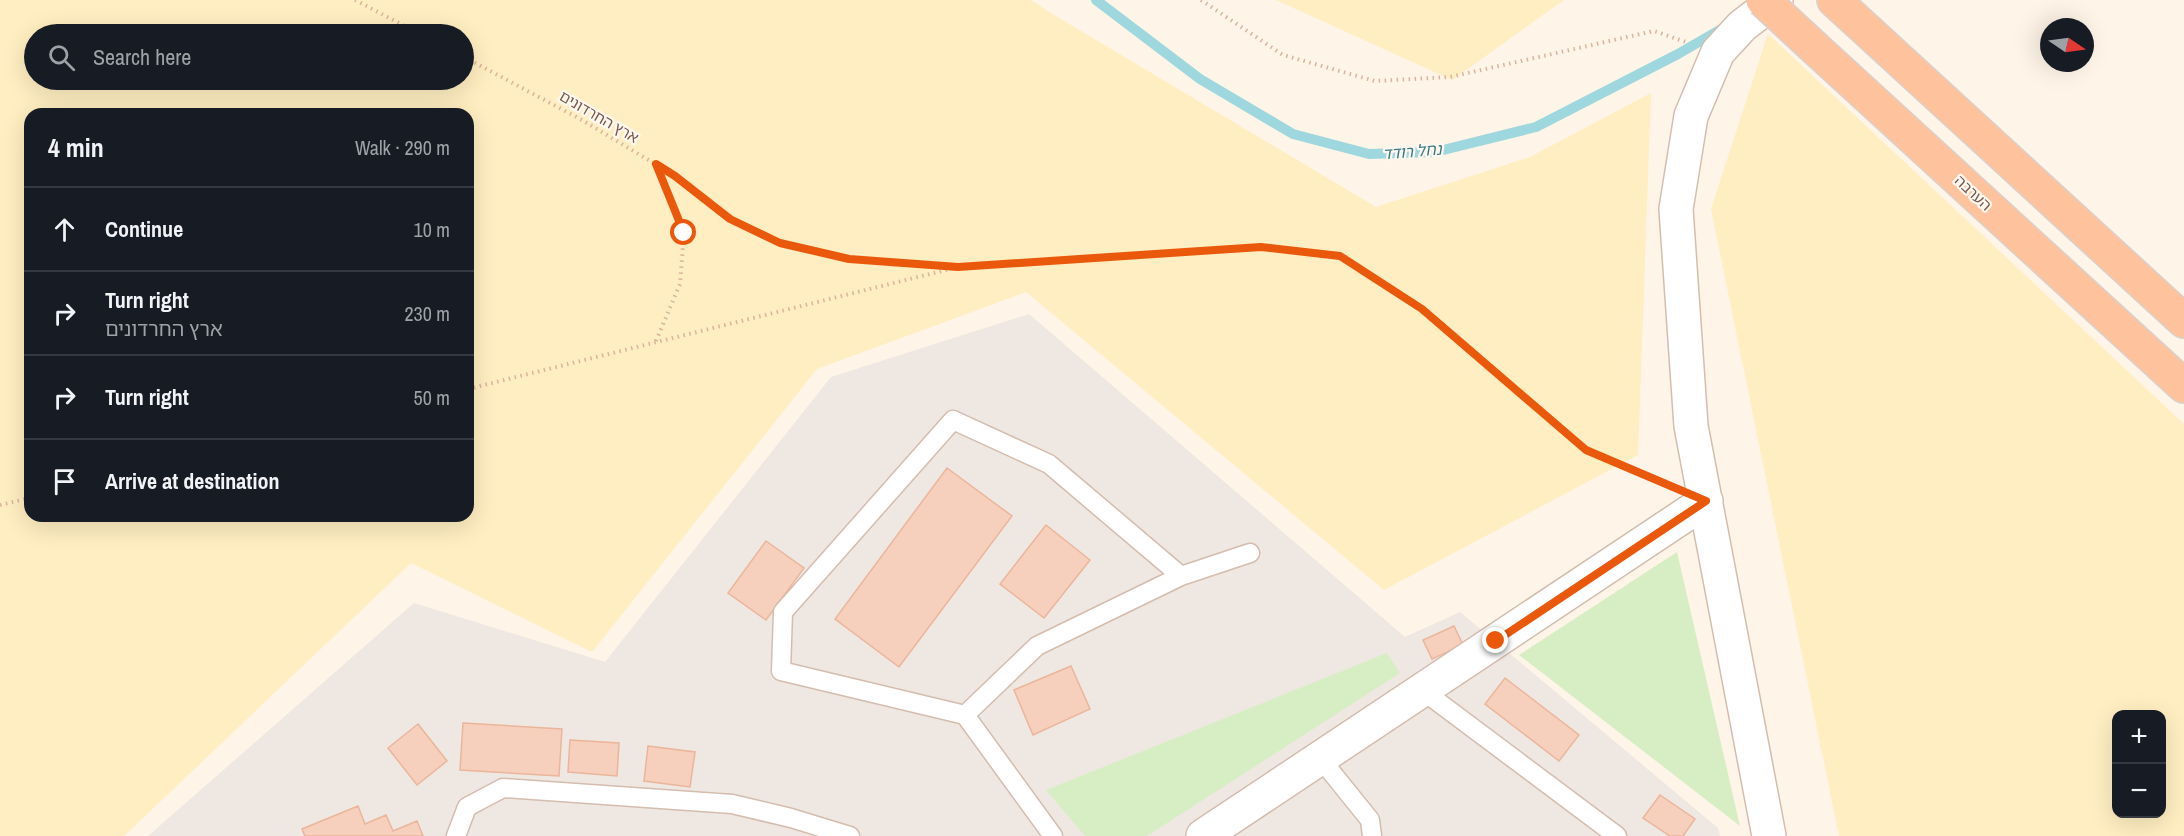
<!DOCTYPE html>
<html lang="en">
<head>
<meta charset="utf-8">
<style>
  :root { --surface:#171b24; --page:#20242c; --text:#f1f3f6; --muted:#9ea1a6; --line:#363941 }
  body { margin:0; font-family:"Archivo Narrow","Noto Sans Hebrew",sans-serif; background:var(--page); color:var(--text) }
  .controls { position:absolute; right:18px; bottom:18px; display:grid; overflow:hidden; border-radius:12px; box-shadow:0 6px 24px #0002 }
  .controls button { width:54px; height:54px; display:grid; place-items:center; padding:0; border:0; border-bottom:2px solid var(--line); background:var(--surface); color:var(--text); font:30px sans-serif }
  .compass { position:absolute; left:2040px; top:18px; width:54px; height:54px; border-radius:50%; background:var(--surface); box-shadow:0 6px 24px #0002; rotate:103deg }
  .stop { position:absolute; width:18px; height:18px; margin:-14px; border:4px solid #ea580c; border-radius:50%; background:#fff }
  .stop.end { background:#ea580c; border-color:#fff; box-shadow:0 2px 6px #0008 }
  .list { margin:0; padding:0; list-style:none }
  h2 { display:flex; justify-content:space-between; align-items:center; height:78px; margin:0; padding:0 24px; font-size:26px }
  h2 small { font-size:20px; font-weight:400; color:var(--muted) }
  .list li { display:grid; grid-template-columns:39px 1fr auto; gap:18px; align-items:center; box-sizing:border-box; height:84px; padding:0 24px; border-top:2px solid var(--line) }
  .list b { display:block; font-size:22px; white-space:nowrap }
  .list p { margin:0; font-size:20px; white-space:nowrap; color:var(--muted) }
  .list em { font-size:20px; font-style:normal; color:var(--muted) }
  .icon { flex:none; width:33px; height:33px; fill:none; stroke:currentColor; stroke-width:2; stroke-linecap:round; stroke-linejoin:round }
  .map { position:relative; flex:none; width:2184px; height:836px; overflow:hidden }
  .search { position:absolute; background:var(--surface); box-shadow:0 6px 24px #0002; left:24px; top:24px; width:450px; height:66px; display:flex; align-items:center; gap:15px; box-sizing:border-box; padding:0 21px; border-radius:33px; color:var(--muted); font-size:22px }
  .panel { position:absolute; background:var(--surface); box-shadow:0 6px 24px #0002; left:24px; top:108px; width:450px; height:414px; border-radius:18px }
  .map>svg:first-child { display:block }
  .industrial { fill:#efe7e1 }
  .green { fill:#d7eec4 }
  .sand { fill:#ffeec1; fill-rule:evenodd }
  .lines { fill:none; stroke-linecap:round; stroke-linejoin:round }
  .stream { stroke:#9ed7dd; stroke-width:10 }
  .building { fill:#f6d0bc; stroke:#ebb59b; stroke-width:1.5 }
  .service-casing { stroke:#d4bdae; stroke-width:21 }
  .minor-casing { stroke:#d4bdae; stroke-width:36 }
  .trunk-casing { stroke:#dad0cc; stroke-width:36 }
  .path { stroke:#dcb39e; stroke-width:4; stroke-dasharray:1.5 4.5; stroke-linecap:butt }
  .service { stroke:#fff; stroke-width:18 }
  .minor { stroke:#fff; stroke-width:33 }
  .trunk { stroke:#fec29c; stroke-width:33 }
  .trunk-bridge-casing { stroke:#dad0cc; stroke-width:36; stroke-linecap:butt }
  .trunk-bridge { stroke:#fec29c; stroke-width:33 }
  .route { stroke:#ea580c; stroke-width:8 }
  .labels { text-anchor:middle; stroke-width:4.5; stroke-linejoin:round; paint-order:stroke }
  .street-label { font-size:15px; fill:#7b5848; stroke:#fff8f0 }
  .water-label { font-size:16px; font-style:italic; fill:#3a7a82; stroke:#fff8f0 }
</style>
</head>
<body>
<div class="map">
<svg width="2184" height="836" viewBox="0 0 2184 836">
  <rect width="100%" height="100%" fill="#fef4e7"/>
  <!-- industrial -->
  <path class="industrial" d="M1029,314L1405,637L1460,612L1718,828L1720,836H148L414,603L605,662L831,377Z"/>
  <!-- green -->
  <path class="green" d="M1677,552L1740,826L1519,655Z
    M1387,653L1400,673L1147,836H1085L1046,790Z"/>
  <!-- sand -->
  <path class="sand" d="M0,0H1031L1051,13L1376,207L1530,157L1651,93L1638,455L1384,590L1026,292L817,369L592,652L411,563L124,836H0ZM464,34V80H34V34ZM30,114H468V516H30Z
    M1276,0H1564L1452,80Z
    M1768,34L2184,424V836H1839L1711,209ZM2116,714H2162V814H2116Z"/>
  <g class="lines">
    <!-- stream -->
    <path class="stream" d="M1096,0L1200,79L1293,134L1369,154L1435,152L1536,127L1678,54L1723,28"/>
  </g>
  <!-- building -->
  <path class="building" d="M947,468L1012,516L899,667L835,619Z
    M1046,525L1090,560L1044,618L1000,584Z
    M766,541L804,568L766,620L728,593Z
    M1454,626L1463,645L1432,659L1423,640Z
    M1071,666L1090,709L1033,735L1014,690Z
    M1505,678L1579,735L1559,761L1485,704Z
    M463,723L562,729L559,776L460,770Z
    M418,724L447,761L417,785L388,748Z
    M570,740L619,743L617,776L568,772Z
    M648,746L695,752L690,787L644,781Z
    M1660,795L1695,819L1683,836H1670L1643,818Z
    M358,806L365,824L386,815L393,831L417,821L423,836H305L302,829Z"/>
  <g class="lines">
    <defs>
      <path id="service" d="M1422,690L1617,836
        M965,715L1037,646L1181,576
        M1320,758L1370,820L1372,836
        M456,836L467,807L503,788L732,804L791,818L850,836
        M1053,836L965,715L781,671L783,612L953,420L1049,464L1181,576L1250,553"/>
      <path id="minor" d="M1203,836L1706,501
        M1769,836L1691,426L1676,209L1691,116L1718,52L1742,26L1776,0"/>
      <path id="trunk" d="M1834,0L2184,321
        M1816,49L2184,386"/>
    </defs>
    <!-- service casing -->
    <use href="#service" class="service-casing"/>
    <!-- minor casing -->
    <use href="#minor" class="minor-casing"/>
    <!-- trunk casing -->
    <use href="#trunk" class="trunk-casing"/>
    <!-- path -->
    <path class="path" d="M355,0L420,34
      M1201,0L1283,55L1375,81L1450,77L1654,31L1686,42
      M464,57L582,120L675,176L730,219L780,243L849,259L958,267L1261,247L1340,256L1422,309L1586,450L1669,486
      M656,341L680,284L684,233L656,164
      M468,389L954,268
      M0,505L30,498"/>
    <!-- service -->
    <use href="#service" class="service"/>
    <!-- minor -->
    <use href="#minor" class="minor"/>
    <!-- trunk -->
    <use href="#trunk" class="trunk"/>
    <defs>
      <path id="trunk-bridge" d="M1763,0L1816,49"/>
    </defs>
    <!-- trunk-bridge casing -->
    <use href="#trunk-bridge" class="trunk-bridge-casing"/>
    <!-- trunk-bridge -->
    <use href="#trunk-bridge" class="trunk-bridge"/>
  </g>
  <g class="lines">
    <!-- route -->
    <path class="route" d="M684,233L656,164L675,176L730,219L780,243L849,259L958,267L1261,247L1340,256L1422,309L1586,450L1706,501L1496,641"/>
  </g>
  <g class="labels">
    <!-- street labels -->
    <g class="street-label">
      <text transform="translate(599 117) rotate(30)" y="5">ארץ החרדונים</text>
      <text transform="translate(1973 193) rotate(43)" y="5">הערבה</text>
    </g>
    <!-- water labels -->
    <g class="water-label">
      <text transform="translate(1412 151) rotate(-5)" y="6">נחל רודד</text>
    </g>
  </g>
</svg>
<div class="controls">
<button>+</button>
<button>−</button>
</div>
<svg class="compass" viewBox="-18 -18 36 36"><path d="M0-13l5 13h-10z" fill="#e53935"/><path d="M0 13l5-13h-10z" fill="#9ea1a6"/></svg>
<div class="stop" style="left:684px;top:233px"></div>
<div class="stop end" style="left:1496px;top:641px"></div>
<div class="search"><svg class="icon" aria-label="search" viewBox="0 0 24 24"><circle cx="10" cy="10" r="6"/><path d="M15 15l6 6"/></svg>Search here</div>
<section class="panel">
<h2>4 min<small>Walk · 290 m</small></h2>
<ul class="list">
<li><svg class="icon" aria-label="ahead" viewBox="0 0 24 24"><path d="M12 20V5M6 11l6-6 6 6"/></svg><div><b>Continue</b></div><em>10 m</em></li>
<li><svg class="icon" aria-label="right" viewBox="0 0 24 24"><path d="M7 20v-9h11M14 6l5 5-5 5"/></svg><div><b>Turn right</b><p>ארץ החרדונים</p></div><em>230 m</em></li>
<li><svg class="icon" aria-label="right" viewBox="0 0 24 24"><path d="M7 20v-9h11M14 6l5 5-5 5"/></svg><div><b>Turn right</b></div><em>50 m</em></li>
<li><svg class="icon" aria-label="arrive" viewBox="0 0 24 24"><path d="M6 21V4h12l-3 4 3 4H6"/></svg><div><b>Arrive at destination</b></div></li>
</ul>
</section>
</div>
</body>
</html>
